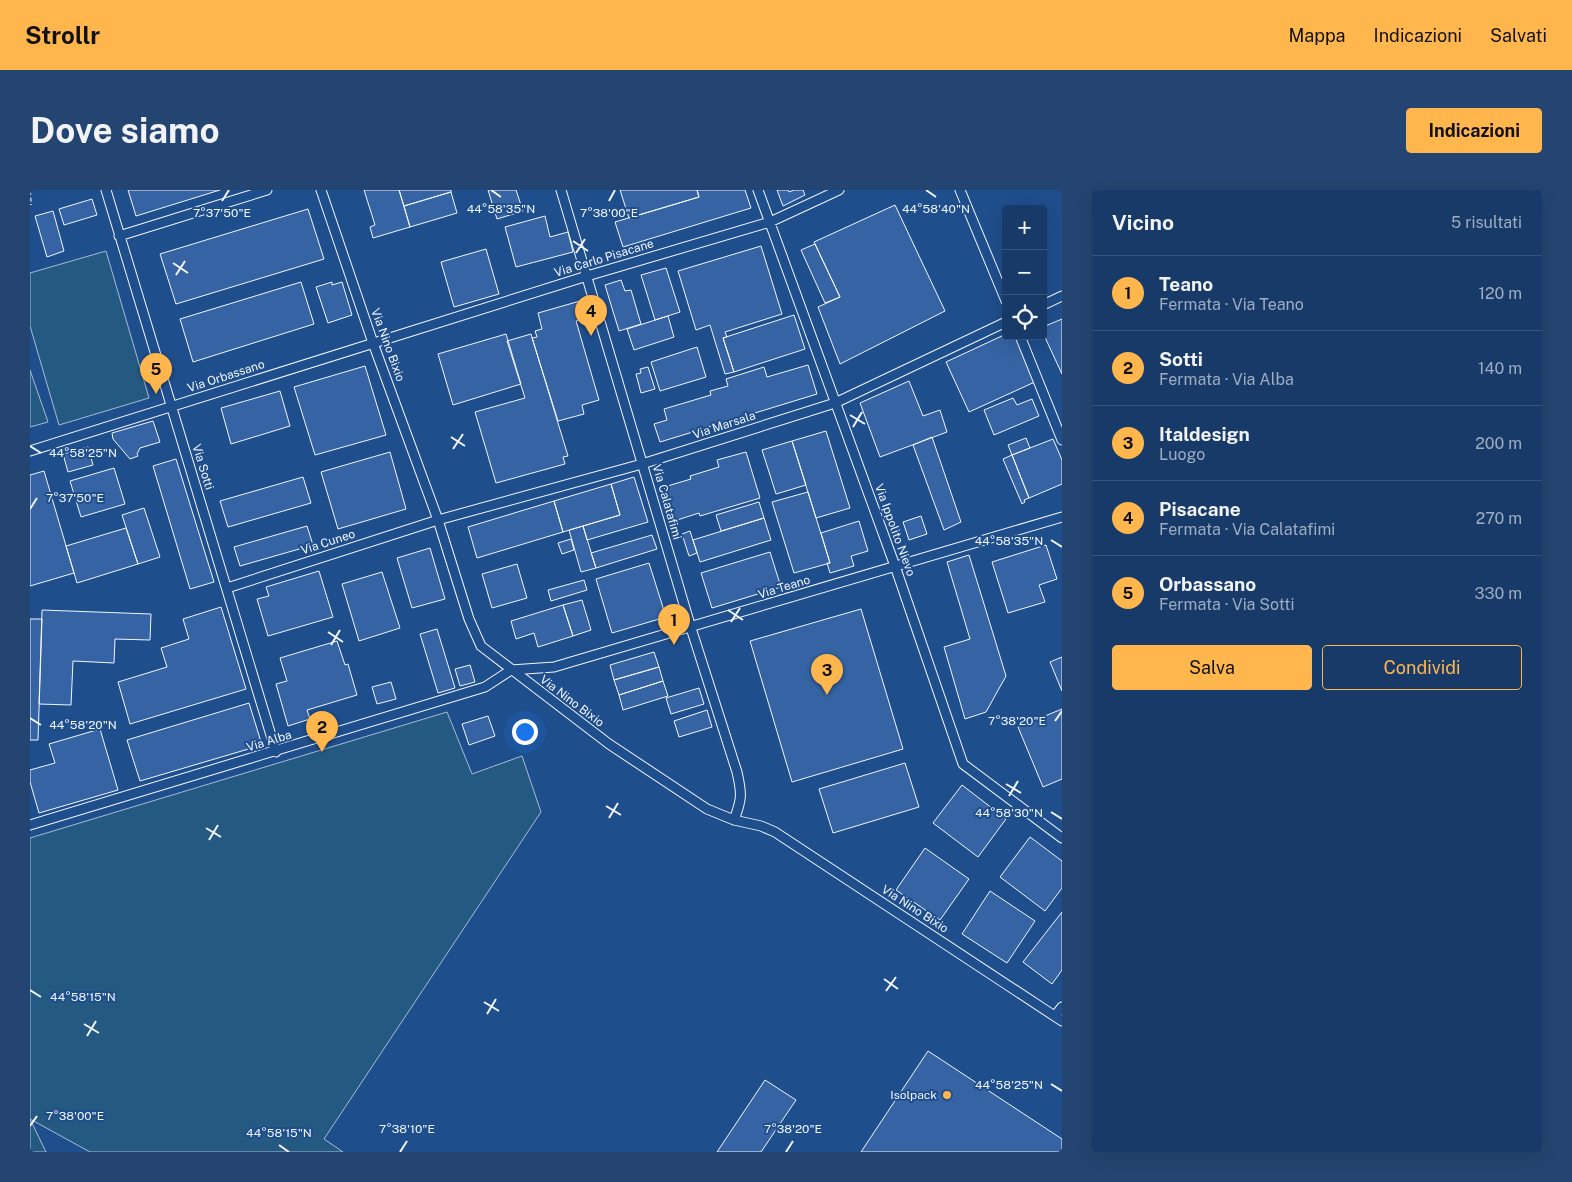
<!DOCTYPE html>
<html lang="it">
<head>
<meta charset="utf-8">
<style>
  :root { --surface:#173a69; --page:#244571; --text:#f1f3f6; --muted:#9eadc0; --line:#36547d; --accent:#ffb74d }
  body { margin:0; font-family:"Public Sans",sans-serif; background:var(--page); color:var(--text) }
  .controls { position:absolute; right:15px; top:15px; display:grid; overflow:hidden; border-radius:5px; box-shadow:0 5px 20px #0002 }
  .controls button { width:45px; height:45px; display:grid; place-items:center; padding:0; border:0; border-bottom:1px solid var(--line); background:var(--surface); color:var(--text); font:25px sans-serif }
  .you { position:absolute; left:494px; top:541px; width:18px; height:18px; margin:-12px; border:4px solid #fff; border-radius:50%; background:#1a73e8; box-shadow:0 0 0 8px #1a73e833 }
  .badge { display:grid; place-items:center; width:32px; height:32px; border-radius:50%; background:var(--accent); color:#111; font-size:16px; font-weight:700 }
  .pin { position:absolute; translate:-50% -41px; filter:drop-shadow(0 1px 2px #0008) }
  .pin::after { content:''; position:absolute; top:26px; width:18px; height:15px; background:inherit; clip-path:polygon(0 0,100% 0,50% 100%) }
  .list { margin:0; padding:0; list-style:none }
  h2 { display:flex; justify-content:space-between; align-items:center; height:65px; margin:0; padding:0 20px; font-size:21px }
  h2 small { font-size:16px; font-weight:400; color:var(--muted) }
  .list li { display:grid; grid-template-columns:32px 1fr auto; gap:15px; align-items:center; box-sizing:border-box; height:75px; padding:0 20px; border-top:1px solid var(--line) }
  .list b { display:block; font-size:19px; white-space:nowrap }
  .list p { margin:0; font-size:16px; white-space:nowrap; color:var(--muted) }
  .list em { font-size:16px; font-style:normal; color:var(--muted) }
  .actions { display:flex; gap:10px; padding:15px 20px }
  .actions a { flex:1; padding:11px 0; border:1px solid var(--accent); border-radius:5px; text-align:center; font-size:18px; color:var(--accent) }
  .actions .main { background:var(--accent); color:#111 }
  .icon { flex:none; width:28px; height:28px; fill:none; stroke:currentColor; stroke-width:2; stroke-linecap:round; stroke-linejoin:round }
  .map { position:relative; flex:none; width:1032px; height:962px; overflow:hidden; border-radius:5px }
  header { display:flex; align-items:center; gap:30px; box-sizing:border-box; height:70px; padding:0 25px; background:var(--accent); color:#111 }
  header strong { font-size:24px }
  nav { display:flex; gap:28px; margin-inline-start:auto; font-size:18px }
  .intro { display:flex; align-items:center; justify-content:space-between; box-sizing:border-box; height:120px; padding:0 30px }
  h1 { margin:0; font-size:35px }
  .button { padding:12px 22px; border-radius:5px; background:var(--accent); color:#111; font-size:18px; font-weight:700 }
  main { display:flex; gap:30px; padding:0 30px }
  aside { flex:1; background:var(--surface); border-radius:5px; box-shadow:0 5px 20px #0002 }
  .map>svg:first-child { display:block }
  .green { fill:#245a82; stroke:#a8bbd7 }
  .building { fill:#3563a3; stroke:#f2f6ff }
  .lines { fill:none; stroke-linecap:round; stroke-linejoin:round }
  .street-casing { stroke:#f2f6ff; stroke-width:11 }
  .path { stroke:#b3c4dc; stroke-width:2; stroke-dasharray:4 2.5; stroke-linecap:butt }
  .street { stroke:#1f4e8c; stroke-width:9 }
  .ticks { fill:none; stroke:#f2f6ff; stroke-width:2 }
  .poi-dot { fill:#ffb74d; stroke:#1f4e8c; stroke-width:2 }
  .labels { text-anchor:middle; stroke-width:4; stroke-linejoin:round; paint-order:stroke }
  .street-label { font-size:12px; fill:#f2f6ff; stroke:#1f4e8c }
  .poi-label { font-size:12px; fill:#f2f6ff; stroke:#1f4e8c; text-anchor:end }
  .ticks-label { font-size:12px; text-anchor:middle; fill:#f2f6ff; stroke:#1f4e8c; stroke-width:4; stroke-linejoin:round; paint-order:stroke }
</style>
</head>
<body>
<header>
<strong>Strollr</strong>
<nav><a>Mappa</a><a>Indicazioni</a><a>Salvati</a></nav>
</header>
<div class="intro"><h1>Dove siamo</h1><a class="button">Indicazioni</a></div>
<main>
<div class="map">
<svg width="1032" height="962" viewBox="0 0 1032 962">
  <rect width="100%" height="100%" fill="#1f4e8c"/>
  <!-- green -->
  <path class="green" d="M76,61L119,208L29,235L0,136V83Z
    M0,180L18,232L0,237Z
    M417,522L442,584L492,566L511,622L294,949L313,962H60L0,929V648Z
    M0,929L16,962H0Z"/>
  <!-- building -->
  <path class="building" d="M98,0H190L106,26Z
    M334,0H369L380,37L343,48L340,37L345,35Z
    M369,0H421V2L374,16Z
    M458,0H486L493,21L467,29Z
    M590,0H667L669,7L599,28Z
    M667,0H715L721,18L593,57L585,32L669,7Z
    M747,0H758L759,2L764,0H773L775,5L753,16Z
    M421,2L427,23L380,37L374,16Z
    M62,9L67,25L34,35L29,19Z
    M865,15L915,121L810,174L788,117L810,107L784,52Z
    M278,19L294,69L146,114L130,64Z
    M23,21L34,61L17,67L5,26Z
    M515,26L520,47L538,42L543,62L486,77L475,37Z
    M785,54L810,107L795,113L771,60Z
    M731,56L752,124L695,142L697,147L693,148L704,182L695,184L680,135L666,140L648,81Z
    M456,59L469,104L424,117L411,72Z
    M636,78L650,122L625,130L611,85Z
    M591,90L595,101L601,100L611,134L589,141L575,95Z
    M271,92L284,134L163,172L150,129Z
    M302,92V95L312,92L322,125L298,133L286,97Z
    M550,111L555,128L546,131L569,210L552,215L554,224L528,231L502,148L507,147L505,141L512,139L508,123Z
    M764,125L775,159L704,182L693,148Z
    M638,126L644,147L604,160L597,139Z
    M1032,129V184L1013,143V137Z
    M476,144L491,194L423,215L408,164Z
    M501,144L538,266L533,267L535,274L466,293L445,222L495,208L477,151Z
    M976,144V146H986L1007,191L939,222L916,172Z
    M667,157L676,187L630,201L621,172Z
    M778,175L787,204L630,252L624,234L637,230L634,219L681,205L680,201L698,196L696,189L734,177L737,187Z
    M335,176L356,245L285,265L264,197Z
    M618,177L625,199L611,203L606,184L611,183L610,179Z
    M879,191L893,226L910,220L917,242L850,267L830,213Z
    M250,201L260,236L201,254L191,218Z
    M983,208L987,215L1002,209L1009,226L964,245L954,220Z
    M123,231L130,252L110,258L107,264L108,266L100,269L83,249L82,243Z
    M796,241L820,318L786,328L762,251Z
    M902,247L931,332L914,340L883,255Z
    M996,248L1000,258L982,265L978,255Z
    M1023,249L1032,270V294L999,308L982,265Z
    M762,251L776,295L746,304L732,260Z
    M58,257L63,275L38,282L33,264Z
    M360,262L376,319L308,339L291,282Z
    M716,262L730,308L670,326L669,323L644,331L634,297L661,289L660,286L689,277L687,270Z
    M982,265L999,308L994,310L995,312L992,314L973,269Z
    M146,269L184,392L160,399L123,276Z
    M84,278L95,314L51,327L40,291Z
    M14,281L44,383L0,396V285Z
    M273,287L281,313L198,337L190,311Z
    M604,287L618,332L557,350L553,336L590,325L581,294Z
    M581,294L590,325L533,342L524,311Z
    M778,302L800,373L764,383L742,312Z
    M524,311L533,342L447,368L438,337Z
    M729,312L734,328L691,341L686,325Z
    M114,318L130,367L108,374L92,325Z
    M891,326L897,344L879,350L873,332Z
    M734,328L741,350L670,372L663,350Z
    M829,331L838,361L821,366L824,376L800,383L797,373H800L791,343Z
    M277,336L283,355L210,376L204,357Z
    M553,336L566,378L551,382L539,340Z
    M96,338L108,374L47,393L36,356Z
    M660,341L667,363L659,366L652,344Z
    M622,345L627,359L566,378L561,363Z
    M541,349L544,360L532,364L528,353Z
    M1016,355L1027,389L1009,395L1015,412L978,423L962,372Z
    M400,358L415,409L382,418L367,368Z
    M740,362L751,397L682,418L671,383Z
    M939,365L976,486L956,522L935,529L914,457L940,449L917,372Z
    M619,373L636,427L582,443L566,389Z
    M487,374L497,408L462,418L452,384Z
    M289,381L303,427L238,446L227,409L239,406L236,397Z
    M352,382L370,438L329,451L312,394Z
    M554,390L557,400L521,411L518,400Z
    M552,410L561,440L543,446L533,415Z
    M533,415L543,446L508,457L504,443L486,449L481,431Z
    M191,417L216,499L100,534L88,492L137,477L131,458L159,449L153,429Z
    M831,419L873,559L762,592L720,451Z
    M12,420L121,424L120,450L85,449L84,473L43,471L41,515L9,514Z
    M0,429H12L8,550H0Z
    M407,439L425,498L408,503L390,444Z
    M307,451L315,475L318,474L327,505L277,520L280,529L258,536L246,494L257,491L250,468Z
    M624,462L629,477L584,490L580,475Z
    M1032,467V501L1020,472Z
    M440,475L445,492L430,496L425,479Z
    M629,477L633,491L589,505L584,490Z
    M633,491L638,506L593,520L589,505Z
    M361,492L366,509L347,514L342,497Z
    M669,498L674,514L641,524L636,508Z
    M219,513L232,555L110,591L97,550Z
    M1032,519V589L1013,597L988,537Z
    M677,520L682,537L649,547L644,531Z
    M458,526L465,546L439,555L432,534Z
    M70,539L88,600L9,623L0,592V580L25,573L19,554Z
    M875,573L889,617L803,643L789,599Z
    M932,595L976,629L948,667L903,633Z
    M1000,647L1032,671V698L1015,721L970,687Z
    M895,658L939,689L910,730L866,700Z
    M960,701L1005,731L977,773L932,744Z
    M1032,722V780L1022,794L993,772Z
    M898,861L1032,949V962H831Z
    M735,890L766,910L731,962H687Z"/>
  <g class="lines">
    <defs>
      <path id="street" d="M76,0L246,562
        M291,0L343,153L408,330L439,429L451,456L579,554L677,619L704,630L731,636L745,642L1032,831
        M531,0L661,438L707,582C712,604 712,609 704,630
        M728,0L865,376L933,574L1032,648
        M930,0L976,111
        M89,46L237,0
        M1013,115L1032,106
        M990,146L1032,250
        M0,261L557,86L740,32L809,0
        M197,398L408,330L612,274L805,213L976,132
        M0,635L455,497L481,480L524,477L1032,327
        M1025,826L1032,817"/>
    </defs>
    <!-- street casing -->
    <use href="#street" class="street-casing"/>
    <!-- path -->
    <path class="path" d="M0,1L1,15"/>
    <!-- street -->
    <use href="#street" class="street"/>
  </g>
  <!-- ticks -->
  <path class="ticks" d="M461,0L471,7M896,0L906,7M192,11L199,0M579,11L585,0M543,51L558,61M546,63L555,49M143,73L158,83M146,85L155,71M820,225L835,234M823,237L832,222M421,247L435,256M0,256L11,263M423,259L433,244M0,319L7,308M1021,350L1032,357M698,420L713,430M701,432L710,418M298,442L313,452M301,455L310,440M0,528L11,535M1025,531L1032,521M976,594L991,603M979,606L988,591M576,616L591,625M1021,622L1032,629M579,628L588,613M176,638L191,647M179,650L188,635M854,789L868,799M0,800L11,807M856,801L866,787M454,812L469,821M457,824L466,809M54,834L69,843M57,846L66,831M1021,894L1032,901M0,936L7,926M249,955L259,962M370,962L377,951M756,962L763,951"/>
  <!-- markers -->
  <circle class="poi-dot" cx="917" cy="905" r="5"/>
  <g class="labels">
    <!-- street labels -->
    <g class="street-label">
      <text transform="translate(574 68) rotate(-17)" y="4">Via Carlo Pisacane</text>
      <text transform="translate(358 155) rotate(70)" y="4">Via Nino Bixio</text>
      <text transform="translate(196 186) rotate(-18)" y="4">Via Orbassano</text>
      <text transform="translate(694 235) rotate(-18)" y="4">Via Marsala</text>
      <text transform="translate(173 277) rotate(73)" y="4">Via Sotti</text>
      <text transform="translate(637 312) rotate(74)" y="4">Via Calatafimi</text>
      <text transform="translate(865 340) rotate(70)" y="4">Via Ippolito Nievo</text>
      <text transform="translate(298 352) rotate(-18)" y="4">Via Cuneo</text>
      <text transform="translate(754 397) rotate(-17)" y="4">Via Teano</text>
      <text transform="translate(542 511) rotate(37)" y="4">Via Nino Bixio</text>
      <text transform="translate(239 551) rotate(-17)" y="4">Via Alba</text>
      <text transform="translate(885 719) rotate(33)" y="4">Via Nino Bixio</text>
    </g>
    <!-- poi labels -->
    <g class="poi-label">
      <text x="907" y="909">Isolpack</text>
    </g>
  </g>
  <g class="ticks-label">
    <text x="471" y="23">44°58'35"N</text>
    <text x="906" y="23">44°58'40"N</text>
    <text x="192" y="27">7°37'50"E</text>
    <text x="579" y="27">7°38'00"E</text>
    <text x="53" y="267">44°58'25"N</text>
    <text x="45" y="312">7°37'50"E</text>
    <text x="979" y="355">44°58'35"N</text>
    <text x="987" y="535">7°38'20"E</text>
    <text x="53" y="539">44°58'20"N</text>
    <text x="979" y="627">44°58'30"N</text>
    <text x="53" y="811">44°58'15"N</text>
    <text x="979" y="899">44°58'25"N</text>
    <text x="45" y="930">7°38'00"E</text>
    <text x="377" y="943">7°38'10"E</text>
    <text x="763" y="943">7°38'20"E</text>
    <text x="249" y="947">44°58'15"N</text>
  </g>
</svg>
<div class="controls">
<button>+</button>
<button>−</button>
<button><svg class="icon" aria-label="locate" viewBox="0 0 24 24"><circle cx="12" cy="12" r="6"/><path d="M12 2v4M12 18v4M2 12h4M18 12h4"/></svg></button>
</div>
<div class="you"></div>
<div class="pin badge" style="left:644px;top:455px">1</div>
<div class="pin badge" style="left:292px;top:562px">2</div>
<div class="pin badge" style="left:797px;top:505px">3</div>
<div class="pin badge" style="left:561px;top:146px">4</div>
<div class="pin badge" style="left:126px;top:204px">5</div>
</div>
<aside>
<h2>Vicino<small>5 risultati</small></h2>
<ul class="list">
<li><span class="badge">1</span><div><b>Teano</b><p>Fermata · Via Teano</p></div><em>120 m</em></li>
<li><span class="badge">2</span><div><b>Sotti</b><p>Fermata · Via Alba</p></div><em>140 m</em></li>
<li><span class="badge">3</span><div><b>Italdesign</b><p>Luogo</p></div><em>200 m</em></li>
<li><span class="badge">4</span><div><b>Pisacane</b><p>Fermata · Via Calatafimi</p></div><em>270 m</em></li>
<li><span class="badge">5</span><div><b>Orbassano</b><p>Fermata · Via Sotti</p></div><em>330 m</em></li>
</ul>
<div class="actions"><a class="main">Salva</a><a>Condividi</a></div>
</aside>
</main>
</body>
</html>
